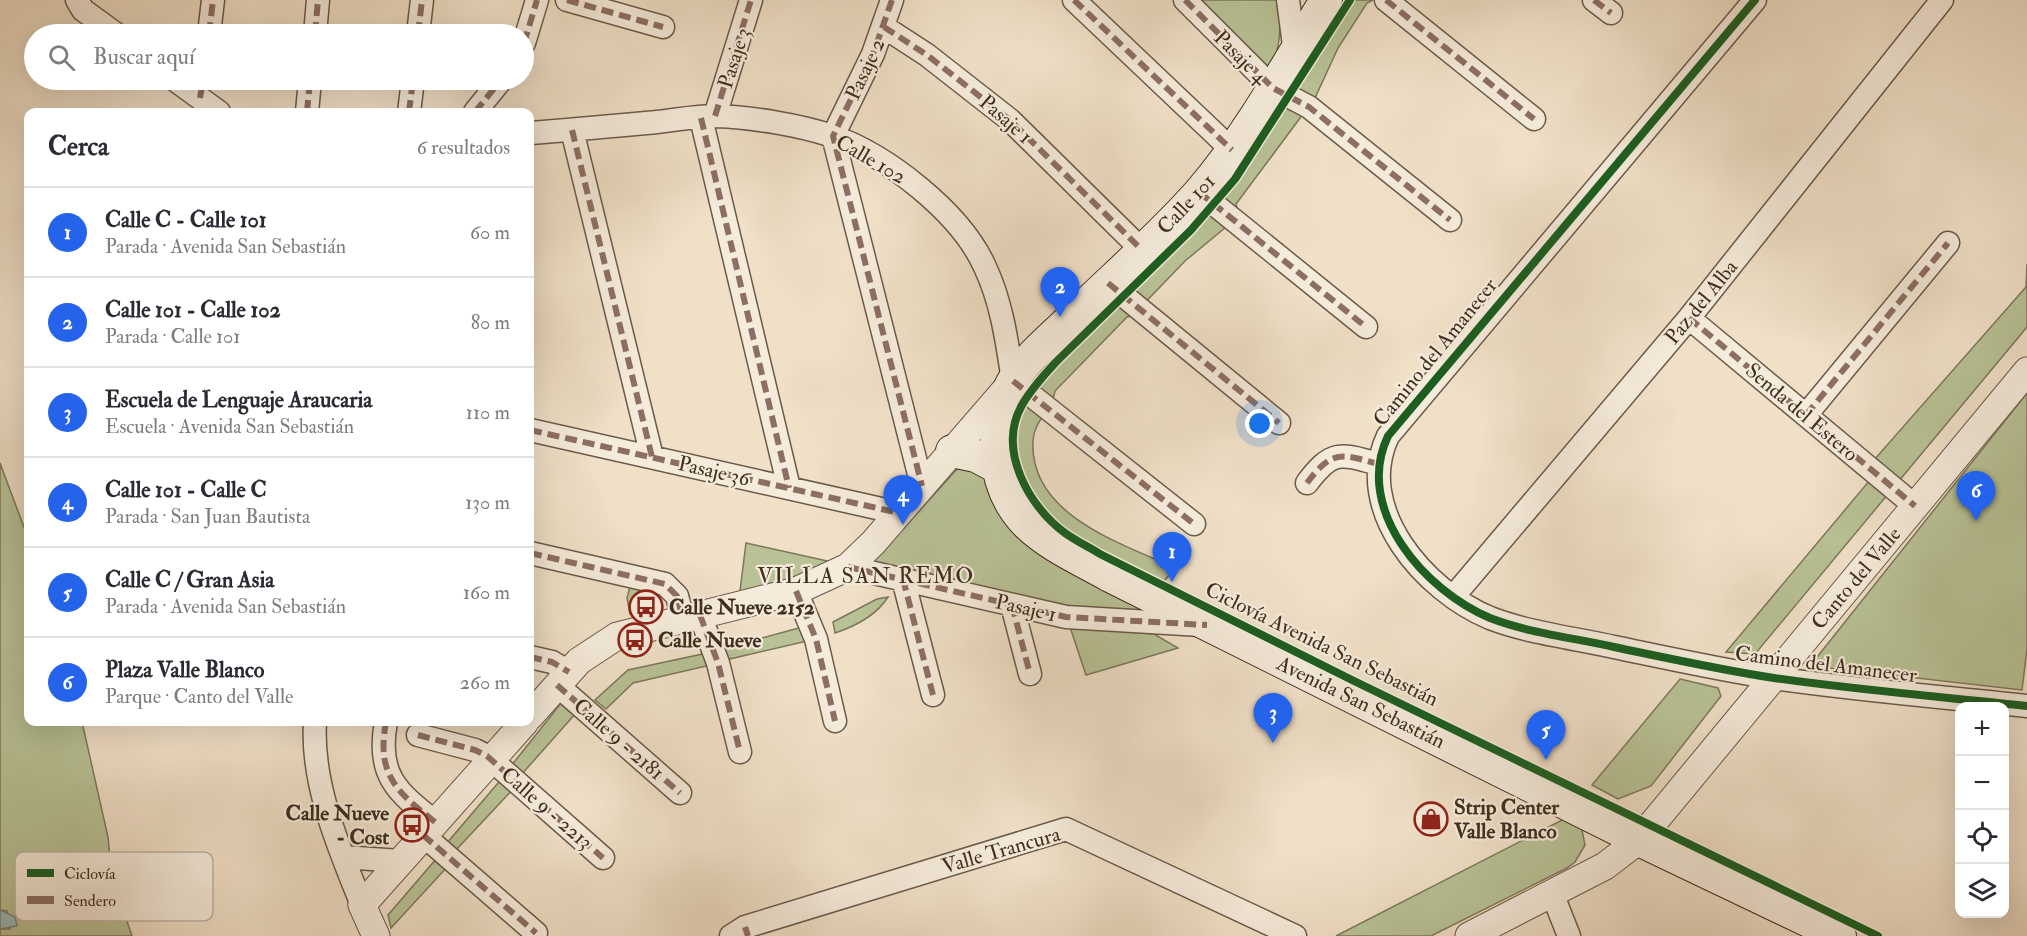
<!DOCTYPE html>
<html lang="es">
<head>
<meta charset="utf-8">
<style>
  :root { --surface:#fff; --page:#f2f2f3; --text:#2b2b33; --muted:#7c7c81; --line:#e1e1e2; --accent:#2563eb }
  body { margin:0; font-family:"IM FELL Double Pica",serif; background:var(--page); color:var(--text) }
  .controls { position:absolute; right:18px; bottom:18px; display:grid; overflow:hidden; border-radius:12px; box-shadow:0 6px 24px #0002 }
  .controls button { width:54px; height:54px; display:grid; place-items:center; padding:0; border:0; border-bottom:2px solid var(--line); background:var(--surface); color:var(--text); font:30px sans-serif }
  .you { position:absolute; left:1260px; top:424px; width:21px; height:21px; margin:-15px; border:4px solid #fff; border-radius:50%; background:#1a73e8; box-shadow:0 0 0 9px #1a73e833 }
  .badge { display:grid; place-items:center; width:39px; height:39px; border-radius:50%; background:var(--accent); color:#fff; font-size:20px; font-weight:700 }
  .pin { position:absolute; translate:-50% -50px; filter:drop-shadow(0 2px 3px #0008) }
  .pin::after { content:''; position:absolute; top:32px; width:21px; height:18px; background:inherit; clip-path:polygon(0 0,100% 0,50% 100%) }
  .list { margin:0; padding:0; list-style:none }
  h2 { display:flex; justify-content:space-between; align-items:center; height:78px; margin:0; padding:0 24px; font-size:26px }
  h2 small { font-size:20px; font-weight:400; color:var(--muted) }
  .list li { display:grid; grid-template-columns:39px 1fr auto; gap:18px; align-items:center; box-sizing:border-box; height:90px; padding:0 24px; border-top:2px solid var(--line) }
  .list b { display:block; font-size:22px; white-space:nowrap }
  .list p { margin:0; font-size:20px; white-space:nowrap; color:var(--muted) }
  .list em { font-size:20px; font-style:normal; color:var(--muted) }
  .icon { flex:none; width:33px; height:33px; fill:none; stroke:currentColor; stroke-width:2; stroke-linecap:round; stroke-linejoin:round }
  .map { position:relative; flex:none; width:2027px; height:936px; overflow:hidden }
  .search { position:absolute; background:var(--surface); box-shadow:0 6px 24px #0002; left:24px; top:24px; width:510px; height:66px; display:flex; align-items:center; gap:15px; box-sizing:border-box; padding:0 21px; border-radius:33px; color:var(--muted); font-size:22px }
  .panel { position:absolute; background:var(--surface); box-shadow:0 6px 24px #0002; left:24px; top:108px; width:510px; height:618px; border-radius:12px }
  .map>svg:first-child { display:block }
  .green { fill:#b8c296; stroke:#7c785a; stroke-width:1.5 }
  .water { fill:#9bbcbb; stroke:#76837d; stroke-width:1.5 }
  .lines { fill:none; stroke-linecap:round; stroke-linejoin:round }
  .minor-casing { stroke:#6b5a49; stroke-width:25 }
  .tertiary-casing { stroke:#6b5a49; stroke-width:29 }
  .secondary-casing { stroke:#3f2e1f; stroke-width:34 }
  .minor { stroke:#f5ebdb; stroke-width:22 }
  .tertiary { stroke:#f5ebdb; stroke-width:27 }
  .secondary { stroke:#f5ebdb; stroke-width:32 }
  .quiet { stroke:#8d6e63; stroke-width:6; stroke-dasharray:12 6; stroke-linecap:butt }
  .cycleway-casing { stroke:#f5ebdb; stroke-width:11 }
  .cycleway { stroke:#1b5e20; stroke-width:8 }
  .labels { text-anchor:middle; stroke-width:4.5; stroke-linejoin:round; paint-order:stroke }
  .street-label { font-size:21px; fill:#3f2e1f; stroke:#f5ebdb }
  .poi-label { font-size:21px; font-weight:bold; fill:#3f2e1f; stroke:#f5ebdb; text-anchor:start }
  .neighbourhood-label { font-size:22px; letter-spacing:1.5px; fill:#3f2e1f; stroke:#f5ebdb }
  .key { fill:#f5ebdb; stroke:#beb2a3; stroke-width:1.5 }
  .key-label { font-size:16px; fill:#3f2e1f }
</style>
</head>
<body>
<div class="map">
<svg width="2027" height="936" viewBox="0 0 2027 936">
  <rect width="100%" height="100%" fill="#f0e0c8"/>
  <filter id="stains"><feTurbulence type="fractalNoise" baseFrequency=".00333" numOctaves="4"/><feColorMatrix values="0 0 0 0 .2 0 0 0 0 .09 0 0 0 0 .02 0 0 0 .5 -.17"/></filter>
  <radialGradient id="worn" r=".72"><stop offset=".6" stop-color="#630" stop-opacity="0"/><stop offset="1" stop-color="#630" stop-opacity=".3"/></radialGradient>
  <!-- green -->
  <path class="green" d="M1193,0H1277C1282,27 1281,49 1268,74Z
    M1350,0H1373L1367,3L1338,48L1315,98L1236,204L1238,211L1226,227L1185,261L1132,316L1127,317L1055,391C1053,409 1034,420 1033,441C1029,515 1122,544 1176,568L1163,582C1132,568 1096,557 1068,536C1032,509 996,451 1022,405C1031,389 1044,375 1056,362L1191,230L1235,179Z
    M2027,264V327L1755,654L1726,652L1870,480L1874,460L2026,287Z
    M2027,393V649L2022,690L1810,666Z
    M0,463L28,538V722H82L108,837L112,877L132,936H0V929H10L7,911L0,910Z
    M959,467L979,468L994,495L1175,619L1101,615L871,564Z
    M746,543L845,565L739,599Z
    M631,583L653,588L657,607L630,614L627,598Z
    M888,597C876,616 856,626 835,633L833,622L877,599Z
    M810,625L816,639L721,661L717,650Z
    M1070,627L1154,634L1178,648L1086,675Z
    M712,652L715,664L633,683L606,709L595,700L628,670Z
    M1680,679L1718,688L1721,696L1651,786L1618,799L1592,785Z
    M562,702L576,713L521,775L511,766Z
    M504,776L517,785L456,850L447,843Z
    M1566,818L1581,825L1585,845L1575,862L1567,868L1431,936H1336Z
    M437,858L449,865L391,928L388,915Z"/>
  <!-- water -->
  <path class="water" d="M0,910L15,917L17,926L0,929Z"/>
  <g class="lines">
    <defs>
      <path id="minor" d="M77,0L83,10L116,34
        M567,0L663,27
        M892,0L873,54L833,136L922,486
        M1074,0L1232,150
        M1185,0L1273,88L1309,107L1450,220
        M1288,0L1295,53
        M1386,0L1534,119
        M1594,0L1611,13
        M1755,0L1388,436C1353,509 1425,591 1490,618C1529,633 1574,638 1614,647C1667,658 1721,670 1774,678C1858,690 1943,697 2027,706
        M884,27L927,55L1010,120L1142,250
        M209,34L213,0
        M315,34L318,0
        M418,34L422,0
        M524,43L537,0
        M175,80L219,112
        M307,112L310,80
        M409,112L413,80
        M475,112L501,80
        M715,116L751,0
        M701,118L789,488
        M572,130L652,457
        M530,133C572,130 614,126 657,122C676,120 696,116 716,116C750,117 800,125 832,136C887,155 961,213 985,267C1002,303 1007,342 1013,381L1194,524
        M1199,192L1366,327
        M1108,283L1279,423
        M1689,318L1915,506
        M1806,415L1948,243
        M530,430L899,513
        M1307,483C1332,450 1340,453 1378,464
        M530,553L665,584L677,596L683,619
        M848,567L1066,617L1201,625
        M903,579L933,695
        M796,591L816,639L835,721
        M1453,597L1689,318L1942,0
        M1012,605L1030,674
        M700,615L718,663L740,752
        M530,657L552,662L569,672
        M557,685L680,793
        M315,722C311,784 339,848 362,905
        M386,722C376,775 397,792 435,822
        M418,735L475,750L487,756L603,858
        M423,835L536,933
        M343,857L400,861
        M1552,893L1569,936
        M731,936L745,927L1066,829L1295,936"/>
      <path id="tertiary" d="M530,716L579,661L617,636L796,591L848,567L873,543L1007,388
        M376,936L362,905L525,722
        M1469,936L1605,866L1639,840L2027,371"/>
      <path id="secondary" d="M1326,0C1287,65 1249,135 1199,193C1160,237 1115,276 1073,317C1053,336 1025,359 1012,383C989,428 990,485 1026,523C1049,546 1082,560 1110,576L1639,840L1840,936
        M952,451L976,456L997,467"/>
    </defs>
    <!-- minor casing -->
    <use href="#minor" class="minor-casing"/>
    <!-- tertiary casing -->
    <use href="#tertiary" class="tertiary-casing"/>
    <!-- secondary casing -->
    <use href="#secondary" class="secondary-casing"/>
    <!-- minor -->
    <use href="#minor" class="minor"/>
    <!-- tertiary -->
    <use href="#tertiary" class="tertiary"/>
    <!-- secondary -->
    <use href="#secondary" class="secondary"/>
    <!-- quiet -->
    <path class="quiet" d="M567,0L663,27
      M892,0L873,54L833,136L922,486
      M1074,0L1232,150
      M1185,0L1273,88L1309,107L1450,220
      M1386,0L1534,119
      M1594,0L1611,13
      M884,27L927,55L1010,120L1142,250
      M209,34L213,0
      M315,34L318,0
      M418,34L422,0
      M524,43L537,0
      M200,98L203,80
      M307,112L310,80
      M409,112L413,80
      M475,112L501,80
      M715,116L751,0
      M701,118L789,488
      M572,130L652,457
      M1199,192L1366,327
      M1108,283L1279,423
      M1689,318L1915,506
      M1013,381L1194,524
      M1806,415L1948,243
      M530,430L899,513
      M1307,483C1332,450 1340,453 1378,464
      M530,553L665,584L677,596L683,619
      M848,567L1066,617L1207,625
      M903,579L933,695
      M796,591L816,639L835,721
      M1012,605L1030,674
      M700,615L718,663L740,752
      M530,657L552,662L569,672
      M557,685L680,793
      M386,722C376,775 397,792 435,822
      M418,735L475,750L487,756L603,858
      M423,835L536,933
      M745,927L748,936"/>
    <defs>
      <path id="cycleway" d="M1350,0L1235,179L1191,230L1056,362C1044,375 1031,389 1022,405C997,449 1028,506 1065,533C1076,541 1089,547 1100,554L1352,680L1878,936
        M1755,0L1388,436C1353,509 1425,591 1490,618C1529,633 1574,638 1614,647C1667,658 1721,670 1774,678C1858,690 1943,697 2027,706"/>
    </defs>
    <!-- cycleway casing -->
    <use href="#cycleway" class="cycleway-casing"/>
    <!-- cycleway -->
    <use href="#cycleway" class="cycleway"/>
  </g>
  <!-- icons -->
  <defs>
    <symbol id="bus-ring" viewBox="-11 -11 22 22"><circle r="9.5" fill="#f5ebdb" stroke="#8f2418" stroke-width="1.5"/><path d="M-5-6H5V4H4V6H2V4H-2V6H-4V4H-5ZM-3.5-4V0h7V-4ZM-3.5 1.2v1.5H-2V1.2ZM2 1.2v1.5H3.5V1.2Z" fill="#8f2418"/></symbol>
    <symbol id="shop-ring" viewBox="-11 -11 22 22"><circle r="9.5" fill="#f5ebdb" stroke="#8f2418" stroke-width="1.5"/><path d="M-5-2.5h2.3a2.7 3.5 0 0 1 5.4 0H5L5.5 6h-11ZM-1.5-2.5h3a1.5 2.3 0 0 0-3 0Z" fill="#8f2418"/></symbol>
  </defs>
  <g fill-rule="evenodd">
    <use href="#bus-ring" x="627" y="588" width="38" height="38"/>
    <use href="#bus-ring" x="616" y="621" width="38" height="38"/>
    <use href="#shop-ring" x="1412" y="800" width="38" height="38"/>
    <use href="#bus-ring" x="393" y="806" width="38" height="38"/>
  </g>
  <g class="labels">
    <!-- street labels -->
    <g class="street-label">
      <text transform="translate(1241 57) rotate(45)" y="7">Pasaje 4</text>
      <text transform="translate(734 58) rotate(-72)" y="7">Pasaje 3</text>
      <text transform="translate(865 69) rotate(-65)" y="7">Pasaje 2</text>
      <text transform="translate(1006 119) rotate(41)" y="7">Pasaje 1</text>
      <text transform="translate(871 159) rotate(30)" y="7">Calle 102</text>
      <text transform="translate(1186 204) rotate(-47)" y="7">Calle 101</text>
      <text transform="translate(1701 302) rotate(-51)" y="7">Paz del Alba</text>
      <text transform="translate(1435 352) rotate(-51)" y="7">Camino del Amanecer</text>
      <text transform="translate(1802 412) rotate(40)" y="7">Senda del Estero</text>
      <text transform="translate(714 471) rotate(13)" y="7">Pasaje 36</text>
      <text transform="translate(1856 578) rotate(-50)" y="7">Canto del Valle</text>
      <text transform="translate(1026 608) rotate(13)" y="7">Pasaje 1</text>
      <text transform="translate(1322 644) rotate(26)" y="7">Ciclovía Avenida San Sebastián</text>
      <text transform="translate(1826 664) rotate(7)" y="7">Camino del Amanecer</text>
      <text transform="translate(1361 702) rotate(26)" y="7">Avenida San Sebastián</text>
      <text transform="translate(619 739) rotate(41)" y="7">Calle 9 - 2181</text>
      <text transform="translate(547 808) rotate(41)" y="7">Calle 9 - 2213</text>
      <text transform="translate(1001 850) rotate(-16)" y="7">Valle Trancura</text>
    </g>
    <!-- poi labels -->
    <g class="poi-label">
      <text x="669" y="614">Calle Nueve 2152</text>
      <text x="658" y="647">Calle Nueve</text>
      <text x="1454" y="814">Strip Center<tspan x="1454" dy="24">Valle Blanco</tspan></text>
      <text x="389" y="820" text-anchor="end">Calle Nueve<tspan x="389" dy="24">- Cost</tspan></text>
    </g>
    <!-- neighbourhood labels -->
    <g class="neighbourhood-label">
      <text x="866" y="583">VILLA SAN REMO</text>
    </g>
  </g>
  <!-- legend -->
  <rect x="15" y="852" width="198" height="69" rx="9" class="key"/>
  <rect x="27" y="869" width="27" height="8" fill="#1b5e20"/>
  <rect x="27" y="896" width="27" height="8" fill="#8d6e63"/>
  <g class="key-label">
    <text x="64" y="879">Ciclovía</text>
    <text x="64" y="906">Sendero</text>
  </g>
  <rect width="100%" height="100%" filter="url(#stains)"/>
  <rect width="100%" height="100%" fill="url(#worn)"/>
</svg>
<div class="controls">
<button>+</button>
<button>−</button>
<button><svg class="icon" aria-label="locate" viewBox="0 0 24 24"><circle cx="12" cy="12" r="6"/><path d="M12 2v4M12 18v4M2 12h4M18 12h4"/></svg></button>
<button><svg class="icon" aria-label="layers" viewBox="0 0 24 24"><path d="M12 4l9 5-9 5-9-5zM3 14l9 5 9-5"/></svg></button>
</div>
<div class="you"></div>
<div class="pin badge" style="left:1172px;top:582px">1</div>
<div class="pin badge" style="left:1060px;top:317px">2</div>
<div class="pin badge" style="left:1273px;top:743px">3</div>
<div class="pin badge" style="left:903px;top:525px">4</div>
<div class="pin badge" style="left:1546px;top:760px">5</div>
<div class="pin badge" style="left:1976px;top:521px">6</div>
<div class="search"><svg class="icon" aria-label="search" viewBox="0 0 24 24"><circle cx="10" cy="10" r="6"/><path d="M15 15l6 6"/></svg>Buscar aquí</div>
<section class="panel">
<h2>Cerca<small>6 resultados</small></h2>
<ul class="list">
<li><span class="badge">1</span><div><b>Calle C - Calle 101</b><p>Parada · Avenida San Sebastián</p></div><em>60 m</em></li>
<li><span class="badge">2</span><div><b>Calle 101 - Calle 102</b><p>Parada · Calle 101</p></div><em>80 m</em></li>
<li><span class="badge">3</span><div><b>Escuela de Lenguaje Araucaria</b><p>Escuela · Avenida San Sebastián</p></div><em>110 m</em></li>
<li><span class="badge">4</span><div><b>Calle 101 - Calle C</b><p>Parada · San Juan Bautista</p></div><em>130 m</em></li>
<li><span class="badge">5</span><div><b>Calle C / Gran Asia</b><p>Parada · Avenida San Sebastián</p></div><em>160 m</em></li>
<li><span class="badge">6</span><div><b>Plaza Valle Blanco</b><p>Parque · Canto del Valle</p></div><em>260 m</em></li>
</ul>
</section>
</div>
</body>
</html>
